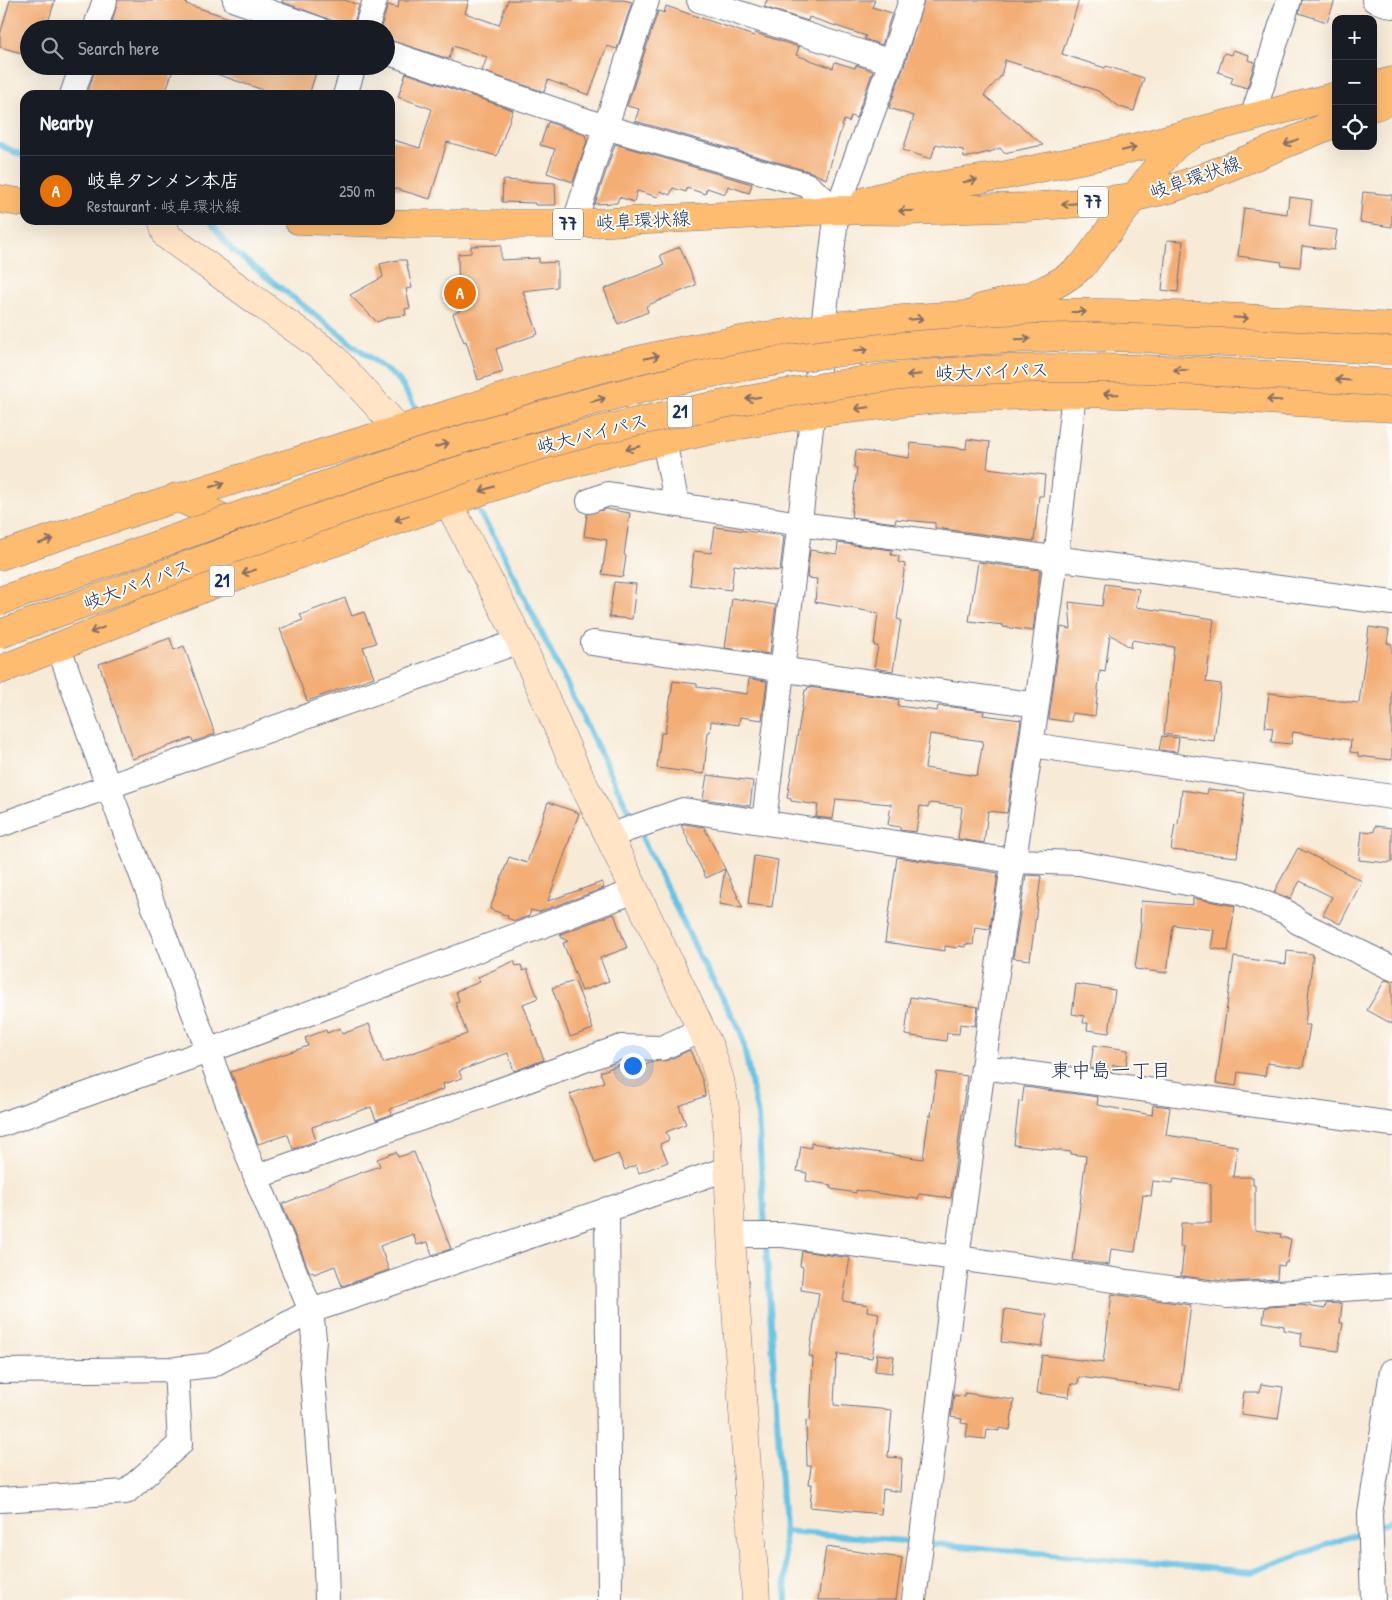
<!DOCTYPE html>
<html lang="en">
<head>
<meta charset="utf-8">
<style>
  :root { --surface:#171b24; --page:#20242c; --text:#f1f3f6; --muted:#9ea1a6; --line:#363941; --accent:#d690ce }
  body { margin:0; font-family:"Patrick Hand","Klee One",sans-serif; background:var(--page); color:var(--text) }
  .controls { position:absolute; right:15px; top:15px; display:grid; overflow:hidden; border-radius:10px; box-shadow:0 5px 20px #0002 }
  .controls button { width:45px; height:45px; display:grid; place-items:center; padding:0; border:0; border-bottom:1px solid var(--line); background:var(--surface); color:var(--text); font:25px sans-serif }
  .you { position:absolute; left:632px; top:1065px; width:18px; height:18px; margin:-12px; border:4px solid #fff; border-radius:50%; background:#1a73e8; box-shadow:0 0 0 8px #1a73e833 }
  .badge { display:grid; place-items:center; width:32px; height:32px; border-radius:50%; background:var(--accent); color:#fff; font-size:16px; font-weight:700 }
  .pin { position:absolute; translate:-50% -50%; border:2px solid #fff; box-shadow:0 1px 5px #0006 }
  .list { margin:0; padding:0; list-style:none }
  h2 { display:flex; justify-content:space-between; align-items:center; height:65px; margin:0; padding:0 20px; font-size:21px }
  h2 small { font-size:16px; font-weight:400; color:var(--muted) }
  .list li { display:grid; grid-template-columns:32px 1fr auto; gap:15px; align-items:center; box-sizing:border-box; height:70px; padding:0 20px; border-top:1px solid var(--line) }
  .list b { display:block; font-size:19px; white-space:nowrap }
  .list p { margin:0; font-size:16px; white-space:nowrap; color:var(--muted) }
  .list em { font-size:16px; font-style:normal; color:var(--muted) }
  .icon { flex:none; width:28px; height:28px; fill:none; stroke:currentColor; stroke-width:2; stroke-linecap:round; stroke-linejoin:round }
  .map { position:relative; flex:none; width:1392px; height:1600px; overflow:hidden }
  .search { position:absolute; background:var(--surface); box-shadow:0 5px 20px #0002; left:20px; top:20px; width:375px; height:55px; display:flex; align-items:center; gap:12px; box-sizing:border-box; padding:0 18px; border-radius:28px; color:var(--muted); font-size:19px }
  .panel { position:absolute; background:var(--surface); box-shadow:0 5px 20px #0002; left:20px; top:90px; width:375px; height:135px; border-radius:15px }
  .map>svg:first-child { display:block }
  .lines { fill:none; stroke-linecap:round; stroke-linejoin:round }
  .stream { stroke:#67c3e5; stroke-width:6 }
  .building { fill:#f3ad74; fill-rule:evenodd }
  .street-casing { stroke:#687088; stroke-width:26 }
  .secondary-casing { stroke:#687088; stroke-width:29 }
  .primary-casing { stroke:#687088; stroke-width:29 }
  .highway-casing { stroke:#687088; stroke-width:29 }
  .street { stroke:#fff; stroke-width:24 }
  .secondary { stroke:#ffe4c6; stroke-width:28 }
  .primary { stroke:#febc71; stroke-width:28 }
  .highway { stroke:#febc71; stroke-width:28 }
  .highway-bridge-casing { stroke:#687088; stroke-width:29; stroke-linecap:butt }
  .highway-bridge { stroke:#febc71; stroke-width:28 }
  .oneway { stroke:#816e67 }
  .labels { text-anchor:middle; stroke-width:4; stroke-linejoin:round; paint-order:stroke }
  .shield { fill:#fdfcf7; stroke:#5f6c8c; stroke-width:1 }
  .shield-label { font-size:18px; font-weight:bold; fill:#1b2f5e }
  .street-label { font-size:19px; fill:#1b2f5e; stroke:#fdfcf7 }
  .neighbourhood-label { font-size:20px; fill:#1b2f5e; stroke:#fdfcf7 }
</style>
</head>
<body>
<div class="map">
<svg width="1392" height="1600" viewBox="0 0 1392 1600">
  <rect width="100%" height="100%" fill="#fdfcf7"/>
  <filter id="ink" filterUnits="userSpaceOnUse"><feTurbulence type="fractalNoise" baseFrequency=".02" numOctaves="2"/><feDisplacementMap in="SourceGraphic" scale="10" xChannelSelector="R" yChannelSelector="G"/><feConvolveMatrix kernelMatrix="1 2 1 2 8 2 1 2 1" color-interpolation-filters="sRGB"/></filter>
  <filter id="wash" filterUnits="userSpaceOnUse"><feTurbulence type="fractalNoise" baseFrequency=".0096" numOctaves="4" result="noise"/><feDisplacementMap in="SourceGraphic" scale="20" xChannelSelector="R" yChannelSelector="G"/><feGaussianBlur stdDeviation="1.12" result="paint"/><feColorMatrix in="noise" values="0 0 0 0 0 0 0 0 0 0 0 0 0 0 0 0 0 1.4 0 .05"/><feComposite in="paint" operator="in"/></filter>
  <g filter="url(#wash)">
    <rect width="100%" height="100%" fill="#f7ead6"/>
    <g class="lines">
      <!-- stream -->
      <path class="stream" d="M0,145L25,157
        M209,220L232,250L399,380L420,415
        M472,501L497,541L634,822
        M639,831L702,961L741,1032L758,1116L784,1531L786,1600
        M1374,1528L1392,1521
        M784,1531L916,1542
        M926,1543L1251,1572L1365,1531"/>
    </g>
    <g id="blocks">
      <!-- building -->
      <path class="building" d="M10,0H55L46,29H29V55L0,47V35Z
        M118,0H187L186,4L242,22L244,18L265,25L264,29H110Z
        M282,0H344L359,5L353,28L282,2Z
        M399,0H469L465,13L499,25L508,0H624L632,2L617,49L607,46L589,95L548,80L544,92L482,71L487,57L453,46L449,59L386,39V29H380L388,5L398,8Z
        M767,0H875L872,7L892,13L882,45L864,39L866,36L809,17L808,21L764,7Z
        M924,0H1079L1062,54L1105,68L1106,66L1144,78L1134,111L1120,107L1098,91L1005,60L1001,76L984,95L1043,145L1004,153L1000,148L990,152L964,158L963,150L936,144L931,159L903,150L914,116L889,108L904,66Z
        M1302,0H1335L1327,22L1299,13Z
        M666,6L754,36L755,33L799,47L796,55L833,68L835,62L855,68L856,65L873,71L856,118L851,116L849,122L844,120L826,179L811,172L635,121L639,109L627,106L658,11L664,13Z
        M1233,50L1249,55L1248,60L1255,62L1247,88L1231,83L1233,77L1218,72L1224,53L1232,55Z
        M96,66H174L165,95H87Z
        M202,66H318L309,95H261L263,90L202,69Z
        M406,73L513,110L497,156L447,142L430,199L390,187V139L420,148L432,109L398,97Z
        M548,122L585,135L587,141L573,182L547,173L555,149L540,145Z
        M615,144L752,184L749,193L728,186L725,194L707,188L705,194L687,188L686,192L673,188L670,195L660,191L658,197L637,191L634,202L619,197L617,203L595,204Z
        M503,180L555,183L556,205H535V203L502,202Z
        M1363,192L1392,195V227L1360,222Z
        M1289,197L1312,200L1309,226L1337,230L1334,250L1302,246L1300,267L1281,265L1282,262L1238,256L1244,208L1287,214Z
        M1167,240L1183,241L1178,292L1162,290Z
        M501,245V260L539,258V263L557,262V287L523,291L538,334L496,349L503,372L478,380L466,341L464,342L453,314L459,311L458,254L471,253V246Z
        M680,247L696,285L646,306L648,312L618,324L604,289L664,265L660,255Z
        M398,260H406L412,288L406,289L410,308L405,309L406,315L390,317L377,322L350,295L383,277L380,264Z
        M967,439L990,442L987,468L1045,475L1043,496H1039L1034,541L935,528V523L896,519L895,523L851,517L857,468L854,467L856,450L909,458L911,443L966,449Z
        M606,509L630,513L624,555L626,556L623,577L602,574L607,540L584,536L587,514Z
        M715,527L784,536L780,571L734,565L731,590L690,585L694,551L711,553Z
        M838,543L892,550L891,555L899,556L898,562L905,564L897,619L901,620L893,671L874,668L878,646H874L878,613L815,602L817,579L807,578L810,550L837,554Z
        M978,562L1040,570L1033,631L1003,627V625L969,621Z
        M614,582L636,584L632,619L609,617Z
        M1105,584L1139,589L1136,607L1214,619L1206,682L1221,684L1214,741L1164,734L1174,647L1132,640L1131,648L1110,634L1105,672L1100,671L1095,716L1072,713L1071,722L1049,719L1061,627L1071,629L1069,602L1102,606Z
        M345,598L352,616L364,612L376,643L363,647L374,677L307,701L280,629L303,620L300,615Z
        M732,598L776,605L770,654L725,648Z
        M1369,627L1389,630L1387,643L1392,644V760L1358,756V753L1350,752L1351,740L1293,732L1291,744L1271,742L1273,728L1265,727L1269,693L1359,703Z
        M170,638L174,650L184,646L215,734L193,742L192,738L132,759L99,664Z
        M749,679L767,681L762,720L740,717L739,725L711,721L710,732H708L704,774L657,768L661,733H665L673,681L697,684V687L747,694Z
        M808,687L889,698L899,700L898,706L937,711L938,706L952,707L984,711L983,715L1021,720L1007,813L988,811L984,843L958,839L962,807L930,803L928,807L920,806L916,832L900,830V827L888,825L891,804L836,799L833,819L816,817L818,805L791,801V799L787,798L805,690H807ZM930,734L983,741L977,776L925,768Z
        M1162,736L1179,738L1177,752L1159,750Z
        M707,775L753,781L750,806L703,799Z
        M1208,789L1245,793L1237,857L1171,850L1175,824L1178,825L1182,790L1207,794Z
        M548,802L579,813L548,901L602,882L604,888L539,912L531,910L529,916L515,921L507,918L508,916L490,909L509,857L527,863Z
        M684,824L704,827L725,869L743,908L719,904L725,869L706,878L681,825Z
        M1375,826L1392,828V862H1389L1388,863L1359,860L1362,831L1374,832Z
        M1298,848L1362,881L1340,924L1323,915L1332,897L1300,881L1290,899L1274,892Z
        M754,856L778,860L772,907L748,904Z
        M897,857L998,873L990,929L975,927L973,945L965,944V947L958,946L957,948L945,946V951L885,942Z
        M1026,875L1041,876L1030,960L1013,958Z
        M1193,898L1235,906L1228,951L1211,948L1214,930L1173,925L1167,973L1135,969L1141,923H1140L1141,901L1193,905Z
        M614,914L627,948L600,958L609,981L582,991L563,943L568,941L562,938L560,934Z
        M1287,951L1313,954L1305,1025H1310L1303,1068L1267,1063L1265,1076L1238,1072L1236,1086L1216,1083L1234,957L1286,964Z
        M514,961L516,966L521,965L523,971L527,969L538,998L523,1004L544,1060L514,1071L508,1053L459,1071L462,1078L443,1084L444,1089L390,1109L392,1114L376,1120L371,1107L312,1127L316,1141L293,1149L288,1135H286L258,1144L231,1072L308,1046L305,1038L326,1030L327,1033L340,1028L342,1034L369,1024L383,1063L467,1034L455,1002L459,1001L456,991L480,982L478,977Z
        M1385,980L1392,982V1024L1367,1010Z
        M575,981L593,1029L570,1037L552,988Z
        M1076,984L1115,990L1109,1033L1087,1030L1088,1023H1083L1084,1016L1072,1014Z
        M910,997L978,1007L975,1026L960,1024L959,1034L947,1033L946,1041L905,1035Z
        M1094,1045L1128,1050L1126,1067L1113,1065L1112,1071L1090,1068Z
        M690,1050L703,1082L705,1096L679,1106L686,1124L666,1132L669,1140L660,1144L668,1162L639,1173L636,1165L625,1170L618,1154L595,1163L570,1094L604,1082L600,1072L627,1062L630,1070L653,1062L668,1060Z
        M937,1072L967,1076L951,1198L919,1194L918,1199L856,1190V1193L831,1189V1185L806,1181L807,1173L797,1171L801,1146L811,1148V1143L923,1159L929,1115L931,1116Z
        M1024,1087L1098,1097L1097,1105L1152,1115L1153,1105L1170,1107L1166,1135L1237,1146L1233,1177H1253V1185H1255V1230L1281,1234L1280,1237L1291,1239L1287,1263H1285L1284,1266L1278,1265L1277,1279L1232,1282L1181,1276L1184,1247H1180L1181,1223H1211V1184L1174,1179L1173,1183L1153,1181L1151,1196L1143,1195L1135,1252L1111,1249L1109,1265L1073,1260L1086,1156L1071,1154V1152L1014,1145L1019,1101L1022,1102Z
        M396,1152L398,1157L414,1152L451,1249L432,1255L428,1242L417,1245L413,1234L380,1246L389,1270L342,1286L335,1266L314,1274L313,1272L310,1273L282,1204L308,1194L321,1187L380,1166L377,1159Z
        M802,1251L850,1258L843,1301L868,1305L867,1311L879,1313L872,1358L838,1354L837,1361H836L834,1405L892,1410L888,1457L902,1458L900,1492L883,1489L881,1514L810,1507L812,1484H809L811,1466H807L806,1420L810,1421L813,1357L809,1356L819,1293L801,1290L803,1267L800,1266Z
        M1112,1294L1191,1305L1180,1390L1079,1377L1078,1384H1071L1069,1397L1037,1393L1042,1355L1103,1363Z
        M1339,1303L1342,1304L1340,1323H1343L1338,1351L1300,1346L1302,1333L1284,1330V1326L1263,1322L1265,1307L1301,1305L1325,1309L1326,1304Z
        M1005,1309L1047,1315L1042,1347L1001,1342Z
        M877,1354L894,1356L892,1373L875,1371Z
        M1261,1384L1283,1387L1278,1419L1241,1414L1244,1392H1260Z
        M965,1393L1014,1400L1010,1430L999,1428V1431L987,1429L986,1439L966,1437L968,1424L961,1423L962,1419L951,1417L954,1395L965,1397Z
        M826,1547L902,1558L896,1600H818Z"/>
    </g>
  </g>
  <g filter="url(#ink)">
    <use href="#blocks" fill-opacity="0" stroke="#687088" stroke-width="1"/>
    <g class="lines">
      <defs>
        <path id="street" d="M235,0L319,29
          M699,0L891,62
          M1374,0L1392,6
          M95,29L105,0
          M366,29L375,0
          M386,52L605,127L807,185L837,210
          M72,95L82,66
          M345,95L354,66
          M1252,118L1289,0
          M574,224L647,0
          M664,441L677,505
          M589,501L608,494L800,524L1392,603
          M593,643L1037,705
          M58,645L108,786L256,1177L311,1311L314,1339L312,1367L325,1536L327,1600
          M1031,745L1392,797
          M764,822L837,210L891,62L911,0
          M0,825L520,641
          M609,836L683,810L1013,861L1079,863L1241,893L1288,913L1298,922L1392,968
          M983,1067L1392,1124
          M0,1125L208,1051L635,891
          M256,1177L621,1047L662,1048L701,1030
          M607,1209L610,1600
          M731,1235H783L957,1258L1227,1296L1392,1286
          M0,1371L176,1369L212,1365L311,1311L729,1168
          M0,1500L126,1492L180,1444L176,1369
          M914,1600L957,1258L983,1067L1037,705L1056,559L1074,393
          M1373,1600L1370,1514L1392,1371"/>
        <path id="secondary" d="M162,220L167,236L330,354L396,426L448,502L520,641L576,769L609,836L710,1048L720,1080L726,1114L731,1235L756,1600"/>
        <path id="primary" d="M1373,86L1392,81
          M1373,107L1392,100
          M0,199L25,203
          M865,201L904,191L1006,175L1109,154L1336,96
          M298,220L410,224H574L837,210L906,211L1028,207L1080,203L1135,197L1170,189L1202,178L1336,123
          M981,308C1022,298 1050,294 1083,265L1167,154L1177,144L1191,136"/>
        <path id="highway" d="M176,497L237,524L243,522
          M0,556C129,512 259,472 389,433C462,411 534,385 609,367C678,349 749,338 820,328C1009,302 1202,314 1392,327
          M0,670L214,584L525,476L617,451L717,429L812,413L947,398L1081,393L1218,397L1392,408"/>
      </defs>
      <!-- street casing -->
      <use href="#street" class="street-casing"/>
      <!-- secondary casing -->
      <use href="#secondary" class="secondary-casing"/>
      <!-- primary casing -->
      <use href="#primary" class="primary-casing"/>
      <!-- highway casing -->
      <use href="#highway" class="highway-casing"/>
      <!-- street -->
      <use href="#street" class="street"/>
      <!-- secondary -->
      <use href="#secondary" class="secondary"/>
      <!-- primary -->
      <use href="#primary" class="primary"/>
      <!-- highway -->
      <use href="#highway" class="highway"/>
      <defs>
        <path id="highway-bridge" d="M0,601C108,562 216,523 325,485C486,429 655,376 825,354C906,344 988,339 1069,337C1112,336 1155,339 1198,341C1263,343 1327,347 1392,351
          M0,634C169,573 337,507 509,455C596,428 685,410 775,395C820,387 865,379 911,375C1071,360 1232,372 1392,383"/>
      </defs>
      <!-- highway-bridge casing -->
      <use href="#highway-bridge" class="highway-bridge-casing"/>
      <!-- highway-bridge -->
      <use href="#highway-bridge" class="highway-bridge"/>
    </g>
    <!-- one-way arrows -->
    <defs><path id="oneway-shaft" d="M-6 0H5M1.5-3L5.5 0L1.5 3" fill="none" stroke-width="1.6" stroke-linecap="round" stroke-linejoin="round" transform="scale(1.25)"/></defs>
    <g class="oneway">
      <use href="#oneway-shaft" transform="translate(1291 142) rotate(158)"/>
      <use href="#oneway-shaft" transform="translate(1129 149) rotate(-14)"/>
      <use href="#oneway-shaft" transform="translate(970 181) rotate(-9)"/>
      <use href="#oneway-shaft" transform="translate(1069 204) rotate(175)"/>
      <use href="#oneway-shaft" transform="translate(906 211) rotate(180)"/>
      <use href="#oneway-shaft" transform="translate(1079 312)"/>
      <use href="#oneway-shaft" transform="translate(1241 318) rotate(3)"/>
      <use href="#oneway-shaft" transform="translate(916 319) rotate(-5)"/>
      <use href="#oneway-shaft" transform="translate(1023 339) rotate(-2)"/>
      <use href="#oneway-shaft" transform="translate(861 350) rotate(-6)"/>
      <use href="#oneway-shaft" transform="translate(652 357) rotate(-12)"/>
      <use href="#oneway-shaft" transform="translate(1181 370) rotate(-178)"/>
      <use href="#oneway-shaft" transform="translate(914 375) rotate(175)"/>
      <use href="#oneway-shaft" transform="translate(1343 380) rotate(-176)"/>
      <use href="#oneway-shaft" transform="translate(1111 394) rotate(-179)"/>
      <use href="#oneway-shaft" transform="translate(753 398) rotate(170)"/>
      <use href="#oneway-shaft" transform="translate(598 400) rotate(-15)"/>
      <use href="#oneway-shaft" transform="translate(1274 400) rotate(-176)"/>
      <use href="#oneway-shaft" transform="translate(862 408) rotate(174)"/>
      <use href="#oneway-shaft" transform="translate(442 445) rotate(-18)"/>
      <use href="#oneway-shaft" transform="translate(633 448) rotate(167)"/>
      <use href="#oneway-shaft" transform="translate(217 485) rotate(-17)"/>
      <use href="#oneway-shaft" transform="translate(487 489) rotate(161)"/>
      <use href="#oneway-shaft" transform="translate(402 518) rotate(161)"/>
      <use href="#oneway-shaft" transform="translate(46 541) rotate(-19)"/>
      <use href="#oneway-shaft" transform="translate(249 572) rotate(161)"/>
      <use href="#oneway-shaft" transform="translate(97 630) rotate(159)"/>
    </g>
  </g>
  <g class="labels">
    <!-- shield labels -->
    <g class="shield">
      <rect x="1078" y="186.5" width="30" height="31" rx="4"/>
      <rect x="553" y="208.5" width="30" height="31" rx="4"/>
      <rect x="667.5" y="396.5" width="25" height="31" rx="4"/>
      <rect x="209.5" y="565.5" width="25" height="31" rx="4"/>
    </g>
    <g class="shield-label">
      <text x="1093" y="208">77</text>
      <text x="568" y="230">77</text>
      <text x="680" y="418">21</text>
      <text x="222" y="587">21</text>
    </g>
    <!-- street labels -->
    <g class="street-label">
      <text transform="translate(1195 177) rotate(-19)" y="7">岐阜環状線</text>
      <text transform="translate(643 220) rotate(-3)" y="7">岐阜環状線</text>
      <text transform="translate(992 371) rotate(-2)" y="7">岐大バイパス</text>
      <text transform="translate(592 433) rotate(-14)" y="7">岐大バイパス</text>
      <text transform="translate(137 584) rotate(-20)" y="7">岐大バイパス</text>
    </g>
    <!-- neighbourhood labels -->
    <g class="neighbourhood-label">
      <text x="1111" y="1077">東中島一丁目</text>
    </g>
  </g>
</svg>
<div class="controls">
<button>+</button>
<button>−</button>
<button><svg class="icon" aria-label="locate" viewBox="0 0 24 24"><circle cx="12" cy="12" r="6"/><path d="M12 2v4M12 18v4M2 12h4M18 12h4"/></svg></button>
</div>
<div class="you"></div>
<div class="pin badge" style="left:460px;top:293px;background:#e8710a">A</div>
<div class="search"><svg class="icon" aria-label="search" viewBox="0 0 24 24"><circle cx="10" cy="10" r="6"/><path d="M15 15l6 6"/></svg>Search here</div>
<section class="panel">
<h2>Nearby<small></small></h2>
<ul class="list">
<li><span class="badge" style="background:#e8710a">A</span><div><b>岐阜タンメン本店</b><p>Restaurant · 岐阜環状線</p></div><em>250 m</em></li>
</ul>
</section>
</div>
</body>
</html>
